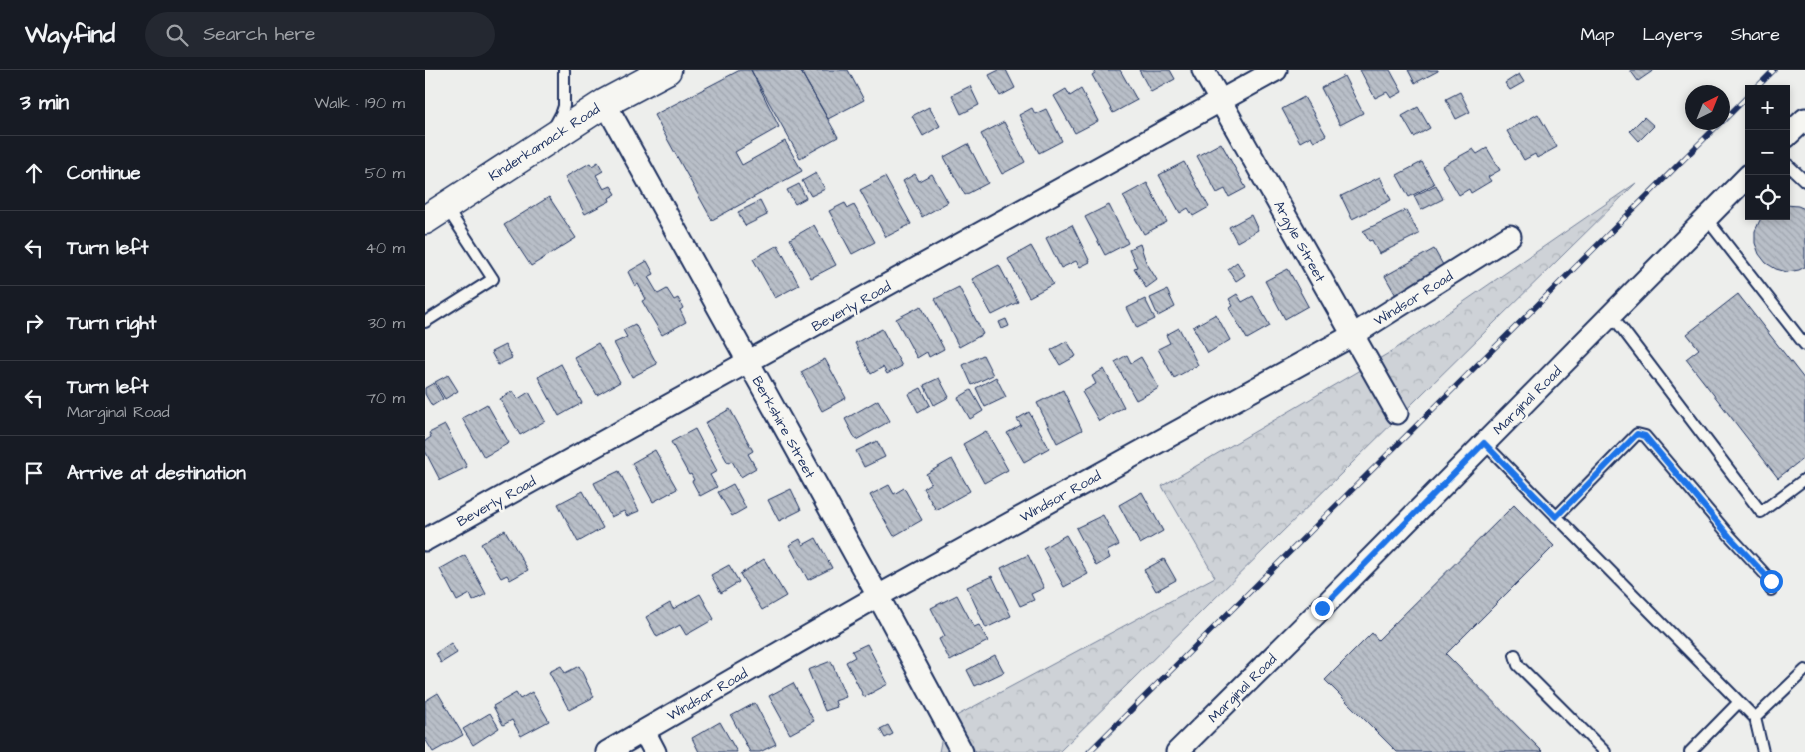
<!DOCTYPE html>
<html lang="en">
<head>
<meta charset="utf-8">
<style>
  :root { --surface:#171b24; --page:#242831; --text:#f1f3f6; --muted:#9ea1a6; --line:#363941 }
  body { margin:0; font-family:"Architects Daughter",sans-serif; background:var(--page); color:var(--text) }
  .controls { position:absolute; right:15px; top:15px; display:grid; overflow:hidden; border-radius:0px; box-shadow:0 2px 8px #0003 }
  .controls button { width:45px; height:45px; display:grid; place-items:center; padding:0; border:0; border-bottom:1px solid var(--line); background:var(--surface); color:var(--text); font:25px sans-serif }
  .compass { position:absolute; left:1260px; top:15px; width:45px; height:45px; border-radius:50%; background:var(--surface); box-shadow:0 2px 8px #0003; rotate:43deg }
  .stop { position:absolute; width:15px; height:15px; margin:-11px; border:4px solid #1a73e8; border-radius:50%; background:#fff }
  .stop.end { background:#1a73e8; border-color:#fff; box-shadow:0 1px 5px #0008 }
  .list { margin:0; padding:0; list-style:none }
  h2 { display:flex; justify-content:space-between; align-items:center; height:65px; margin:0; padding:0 20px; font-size:21px }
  h2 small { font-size:16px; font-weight:400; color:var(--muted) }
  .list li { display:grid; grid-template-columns:32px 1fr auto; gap:15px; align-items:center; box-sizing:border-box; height:75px; padding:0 20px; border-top:1px solid var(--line) }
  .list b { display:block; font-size:19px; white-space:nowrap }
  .list p { margin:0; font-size:16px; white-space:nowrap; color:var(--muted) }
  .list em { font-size:16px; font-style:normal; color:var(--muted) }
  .icon { flex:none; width:28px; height:28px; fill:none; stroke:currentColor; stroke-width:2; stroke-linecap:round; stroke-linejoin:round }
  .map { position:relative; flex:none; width:1380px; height:682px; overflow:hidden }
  header { display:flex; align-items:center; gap:30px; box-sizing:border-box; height:70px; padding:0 25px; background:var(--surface); border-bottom:1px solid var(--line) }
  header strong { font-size:24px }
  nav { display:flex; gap:28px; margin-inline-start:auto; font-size:18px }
  .search { width:350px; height:45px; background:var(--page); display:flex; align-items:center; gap:12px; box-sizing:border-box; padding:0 18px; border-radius:28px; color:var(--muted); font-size:19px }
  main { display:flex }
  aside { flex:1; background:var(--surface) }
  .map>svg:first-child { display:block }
  .forest { fill:url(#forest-crowns); stroke:#74809a }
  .building { fill:url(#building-back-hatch); stroke:#1b2f5e }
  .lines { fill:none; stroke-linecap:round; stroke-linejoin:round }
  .service-casing { stroke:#1b2f5e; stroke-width:14 }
  .minor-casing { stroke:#1b2f5e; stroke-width:25 }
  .primary-casing { stroke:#1b2f5e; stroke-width:31 }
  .service { stroke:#f6f6f2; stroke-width:10 }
  .minor { stroke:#f6f6f2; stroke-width:21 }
  .primary { stroke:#f6f6f2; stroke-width:28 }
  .rail-casing { stroke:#1b2f5e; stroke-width:5.5 }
  .rail { stroke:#f6f6f2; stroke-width:4; stroke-dasharray:11; stroke-linecap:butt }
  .route { stroke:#1a73e8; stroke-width:6 }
  .labels { text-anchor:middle; stroke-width:5; stroke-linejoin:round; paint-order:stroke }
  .street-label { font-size:14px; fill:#1b2f5e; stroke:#f6f6f2 }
</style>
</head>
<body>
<header>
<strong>Wayfind</strong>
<div class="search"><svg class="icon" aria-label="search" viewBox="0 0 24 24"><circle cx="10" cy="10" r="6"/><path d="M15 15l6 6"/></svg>Search here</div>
<nav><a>Map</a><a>Layers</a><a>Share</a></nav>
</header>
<main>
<aside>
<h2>3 min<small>Walk · 190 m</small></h2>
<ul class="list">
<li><svg class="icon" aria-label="ahead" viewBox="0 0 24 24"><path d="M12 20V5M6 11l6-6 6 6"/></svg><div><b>Continue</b></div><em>50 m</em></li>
<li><svg class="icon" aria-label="left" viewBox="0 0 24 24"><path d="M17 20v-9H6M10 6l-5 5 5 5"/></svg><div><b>Turn left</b></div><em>40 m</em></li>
<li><svg class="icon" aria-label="right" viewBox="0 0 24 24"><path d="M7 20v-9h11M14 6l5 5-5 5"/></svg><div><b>Turn right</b></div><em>30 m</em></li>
<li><svg class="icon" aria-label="left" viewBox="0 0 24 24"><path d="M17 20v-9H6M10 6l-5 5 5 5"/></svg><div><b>Turn left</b><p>Marginal Road</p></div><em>70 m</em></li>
<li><svg class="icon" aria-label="arrive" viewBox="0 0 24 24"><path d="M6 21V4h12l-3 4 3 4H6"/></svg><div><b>Arrive at destination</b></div></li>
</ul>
</aside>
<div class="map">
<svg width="1380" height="682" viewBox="0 0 1380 682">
  <defs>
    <pattern id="forest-crowns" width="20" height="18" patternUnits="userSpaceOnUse" patternTransform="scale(1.25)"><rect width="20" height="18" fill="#ced2d7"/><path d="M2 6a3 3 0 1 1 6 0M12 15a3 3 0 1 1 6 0" fill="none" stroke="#b0b5bb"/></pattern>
    <pattern id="building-back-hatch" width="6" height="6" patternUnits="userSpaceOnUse" patternTransform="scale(1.25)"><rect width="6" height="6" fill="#b9bfc8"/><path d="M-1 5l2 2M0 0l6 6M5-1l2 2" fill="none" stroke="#9ea4ae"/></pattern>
  </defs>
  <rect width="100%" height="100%" fill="#edeeec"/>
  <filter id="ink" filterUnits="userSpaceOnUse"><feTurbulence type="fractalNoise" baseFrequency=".02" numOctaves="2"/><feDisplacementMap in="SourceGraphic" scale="10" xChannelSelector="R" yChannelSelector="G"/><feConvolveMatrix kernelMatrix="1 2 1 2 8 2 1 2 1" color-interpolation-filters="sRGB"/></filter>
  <g filter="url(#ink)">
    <!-- forest -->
    <path class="forest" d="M1211,113L634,682H514L520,652L790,507L737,416L969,280Z"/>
    <!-- building -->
    <path class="building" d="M315,0H326L354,57L310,82L317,95L360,71L377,101L287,150L229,45Z
      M326,0H375L413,67L375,88Z
      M375,0H423L439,30L403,49Z
      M574,0H581L590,18L575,26L564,5Z
      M668,0H695L712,30L688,43L667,5L670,3Z
      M714,0H745L750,9L726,22Z
      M935,0H965L977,22L966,28L962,22L950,28Z
      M983,0H1013V1L990,13Z
      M1205,0H1229L1213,11Z
      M1094,4L1099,12L1085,20L1080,13Z
      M919,6L938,43L915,55L896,18Z
      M545,16L554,35L536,44L527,25Z
      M641,19L645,26L656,19L673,51L650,63L629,26Z
      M1035,22L1045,42L1031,49L1021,29Z
      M879,27L901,65L889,72L886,66L875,72L857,39Z
      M504,37L515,56L498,66L487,46Z
      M993,37L1005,58L989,67L977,46Z
      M607,38L610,44L621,39L637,71L614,83L594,45Z
      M1113,44L1132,77L1112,88L1110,84L1099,90L1082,61Z
      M1219,47L1229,56L1214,71L1205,61Z
      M579,52L600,92L577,104L556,64Z
      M796,73L821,118L804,127L800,119L792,123L772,86Z
      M543,74L563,113L540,125L519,87Z
      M1062,78L1075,100L1063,107L1066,111L1046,123L1044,119L1034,125L1017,96L1048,79L1052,84Z
      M173,92L178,101L171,105L179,119L186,116L191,124L184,128L185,131L160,144L140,107L165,93L167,96Z
      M759,92L784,137L768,146L763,138L755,143L734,105Z
      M997,92L1009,114L984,127L972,105Z
      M391,103L400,119L386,126L377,111Z
      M490,104L494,111L507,104L523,132L497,147L478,111Z
      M460,107L486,154L461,167L435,120Z
      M955,107L966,130L927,149L916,126Z
      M722,113L742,152L719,164L698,126Z
      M374,114L381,128L370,134L362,120Z
      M1011,115L1018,129L996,140L989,126Z
      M124,127L151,168L106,196L79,155Z
      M335,131L342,145L320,156L313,142Z
      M420,133L423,138L429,135L450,172L427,184L404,141Z
      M684,135L703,173L680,185L660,147Z
      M1361,135L1373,136L1380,139V197L1374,200L1362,202L1351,199L1341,193L1334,184L1330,173V161L1335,150L1339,146H1361Z
      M981,140L994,164L954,184L947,170L944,171L938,161Z
      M826,145L833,160L812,172L804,157Z
      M389,155L411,195L386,208L365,169Z
      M647,155L665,192L655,197L651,191L636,198L621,168Z
      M715,174L721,192L732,210L721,218L709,198L712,197L704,179Z
      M353,175L374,215L350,228L328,189Z
      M606,176L628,214L604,227L583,189Z
      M1009,179L1022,202L973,229L960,206Z
      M222,191L229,204L223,207L233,224L242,219L249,230L253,228L258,238L255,240L261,252L237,265L217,231L221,229L213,214L210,216L203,202Z
      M812,192L820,205L811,211L803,199Z
      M574,195L593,232L567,245L547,209Z
      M863,199L883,236L860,249L840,211Z
      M534,217L558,264L534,277L510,229Z
      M742,220L750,237L733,246L725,228Z
      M812,224L817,232L828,226L845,256L822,269L804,238L808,236L804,229Z
      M1313,224L1380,310V387L1353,408L1261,289L1274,279L1262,264Z
      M720,229L730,249L712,258L702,238Z
      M496,236L519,279L504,287L502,282L492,288L471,249Z
      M791,244L805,270L783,283L768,257Z
      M581,249L584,256L577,259L574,252Z
      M210,254L232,294L207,307L189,273L202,267L198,260Z
      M754,258L773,295L749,308L733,279L745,273L741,265Z
      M457,259L477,296L462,304L458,297L446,304L430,273Z
      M642,271L651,286L635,295L626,280Z
      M173,273L195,312L172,325L149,287Z
      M80,275L87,288L73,295L66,282Z
      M558,285L568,305L547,315L538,295Z
      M702,285L706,293L716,287L734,318L711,330L690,292Z
      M400,289L421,328L397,341L376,302Z
      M136,294L157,333L134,346L113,307Z
      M679,299L699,337L674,351L657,322L671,314L667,306Z
      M23,305L33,321L20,329L10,312Z
      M571,307L581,327L560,337L551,318Z
      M514,308L524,327L509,335L499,315Z
      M9,313L18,329L7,336L0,324V318Z
      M496,318L505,335L493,342L484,324Z
      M546,320L558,341L545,349L533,328Z
      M638,320L657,360L632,373L612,333Z
      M88,321L93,329L104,322L120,351L95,365L75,329Z
      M453,330L465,351L431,370L420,349Z
      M62,334L84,373L59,387L37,348Z
      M305,339L328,381L323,384L331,398L316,407L307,391L303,393L280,353Z
      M604,342L624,378L599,392L582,363L596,355L592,349Z
      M20,355L42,397L15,410L0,381V371L6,367L4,363Z
      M270,359L292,401L285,405L292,417L275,426L267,411L269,410L266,404L264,405L246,372Z
      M561,361L583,400L559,413L538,374Z
      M452,371L460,387L439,397L431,381Z
      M230,380L252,419L228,432L207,393Z
      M527,389L545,421L511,440L498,418L506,413L501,404Z
      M194,401L214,441L202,446L199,441L186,447L169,413Z
      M308,414L321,438L307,446L293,422Z
      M464,415L469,424L479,418L497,450L469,466L445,425Z
      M366,419L376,440L354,451L343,430Z
      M158,421L178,458L153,472L133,434Z
      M717,422L738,461L715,474L694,435Z
      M1089,435L1129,476L1021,584L1118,682H972L900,610L947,563L953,570Z
      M678,445L694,475L682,481L685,488L671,496L651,458Z
      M80,460L103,500L85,510L82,505L76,508L56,474Z
      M641,465L663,504L639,517L618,478Z
      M391,468L407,498L383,510L364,475L375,469L378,475Z
      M40,485L61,524L48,531L45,524L32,531L15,499Z
      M603,485L619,518L606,524L609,530L595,536L576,498Z
      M339,489L361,526L337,540L315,504Z
      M739,489L751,510L731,521L719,500Z
      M304,495L314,512L296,523L286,505Z
      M567,506L586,546L561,558L542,517Z
      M275,524L289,549L261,565L255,555L232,567L221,547L245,533L248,539Z
      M532,525L549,557L554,555L563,571L525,591L514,569L520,566L506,538Z
      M26,573L32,583L16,593L11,583Z
      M442,574L463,614L439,627L421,592L430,587L427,581Z
      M570,585L579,602L550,616L542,600Z
      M406,591L421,627L410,631L412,637L400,641L383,600Z
      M136,596L140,603L154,596L169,627L144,640L124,602Z
      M368,613L389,651L365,664L344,626Z
      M107,622L124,651L96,666L87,650L78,655L68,636L91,623L95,629Z
      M13,623L38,665L8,682L0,669V631Z
      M330,633L351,674L335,682H325L306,646Z
      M65,643L74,658L48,675L38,659Z
      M295,652L312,682H274L267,668Z
      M463,655L468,664L460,668L455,659Z"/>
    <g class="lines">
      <defs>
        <path id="service" d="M129,57L137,42L139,36V0
          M1361,93L1380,111
          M1281,148L1380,275
          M1186,244L1336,442L1380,409
          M0,252L68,209L21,137
          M1059,373L1330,648L1338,682
          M1131,447L1212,364L1220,366L1304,465L1339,503L1346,511V520
          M1090,585L1093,595L1180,682
          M1330,648L1380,600
          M1265,682L1314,632"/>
        <path id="minor" d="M778,0L972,343
          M180,33L453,526L537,682
          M1361,67L1380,49
          M0,470L851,0
          M219,661L230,682
          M182,682L453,526L928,265L1085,166
          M752,682L897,538L1324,105"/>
        <path id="primary" d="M0,150L180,33L242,0"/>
      </defs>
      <!-- service casing -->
      <use href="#service" class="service-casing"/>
      <!-- minor casing -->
      <use href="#minor" class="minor-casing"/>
      <!-- primary casing -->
      <use href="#primary" class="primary-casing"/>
      <!-- service -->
      <use href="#service" class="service"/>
      <!-- minor -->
      <use href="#minor" class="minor"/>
      <!-- primary -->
      <use href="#primary" class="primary"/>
      <defs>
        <path id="rail" d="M1330,19L1349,0
          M1298,51L1324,25
          M664,682L1296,52"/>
      </defs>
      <!-- rail casing -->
      <use href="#rail" class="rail-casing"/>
      <!-- rail -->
      <use href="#rail" class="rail"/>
    </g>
  </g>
  <g class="lines" filter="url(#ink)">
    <!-- route -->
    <path class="route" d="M897,538L1059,373L1131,447L1212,364L1220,366L1304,466L1346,511"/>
  </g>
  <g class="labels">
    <!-- street labels -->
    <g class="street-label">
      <text transform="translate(119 72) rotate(-33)" y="5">Kinderkamack Road</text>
      <text transform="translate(875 171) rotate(61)" y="5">Argyle Street</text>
      <text transform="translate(988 228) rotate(-32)" y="5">Windsor Road</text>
      <text transform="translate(426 236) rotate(-29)" y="5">Beverly Road</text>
      <text transform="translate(1102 330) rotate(-45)" y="5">Marginal Road</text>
      <text transform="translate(359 357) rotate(61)" y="5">Berkshire Street</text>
      <text transform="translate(635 426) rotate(-29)" y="5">Windsor Road</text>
      <text transform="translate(71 431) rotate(-29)" y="5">Beverly Road</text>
      <text transform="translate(817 618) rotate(-45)" y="5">Marginal Road</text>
      <text transform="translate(282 624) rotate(-30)" y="5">Windsor Road</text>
    </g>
  </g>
</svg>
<div class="controls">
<button>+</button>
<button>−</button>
<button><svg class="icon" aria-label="locate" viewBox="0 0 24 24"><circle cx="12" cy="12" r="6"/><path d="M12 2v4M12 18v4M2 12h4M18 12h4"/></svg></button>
</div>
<svg class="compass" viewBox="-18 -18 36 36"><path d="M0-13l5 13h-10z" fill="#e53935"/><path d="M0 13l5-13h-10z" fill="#9ea1a6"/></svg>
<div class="stop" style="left:1346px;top:511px"></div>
<div class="stop end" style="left:897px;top:538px"></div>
</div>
</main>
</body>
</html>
